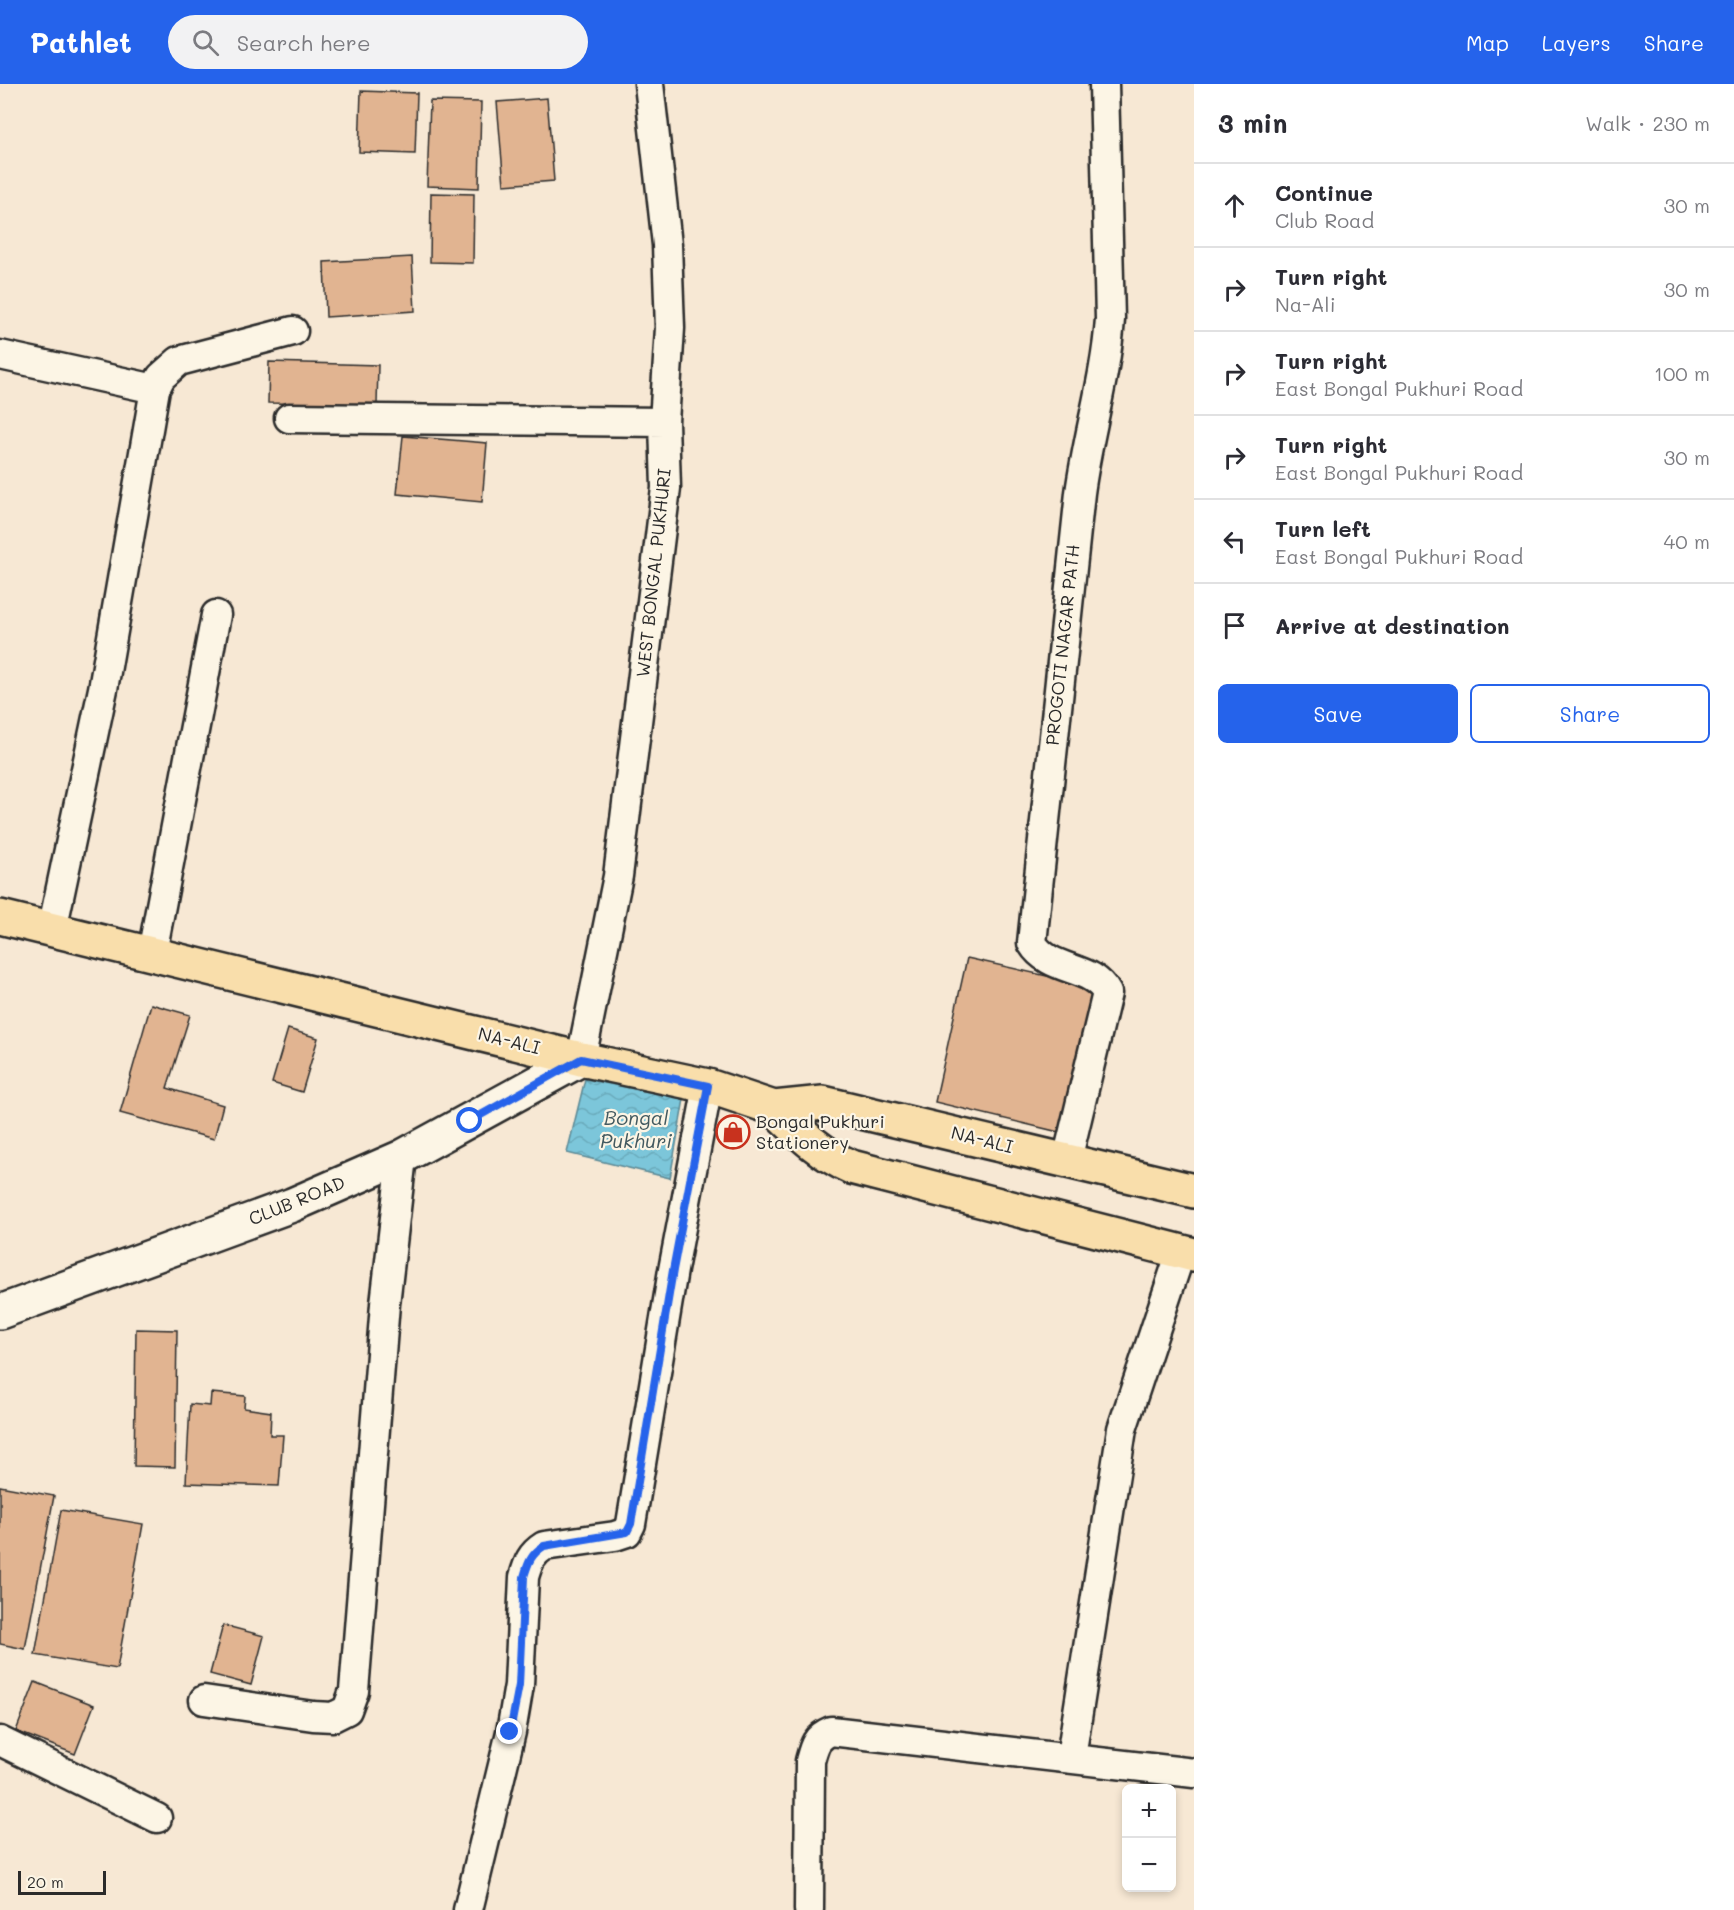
<!DOCTYPE html>
<html lang="en">
<head>
<meta charset="utf-8">
<style>
  :root { --surface:#fff; --page:#f2f2f3; --text:#2b2b33; --muted:#7c7c81; --line:#e1e1e2; --accent:#2563eb }
  body { margin:0; font-family:Mali,sans-serif; background:var(--page); color:var(--text) }
  .controls { position:absolute; right:18px; bottom:18px; display:grid; overflow:hidden; border-radius:9px; box-shadow:0 3px 9px #0003 }
  .controls button { width:54px; height:54px; display:grid; place-items:center; padding:0; border:0; border-bottom:2px solid var(--line); background:var(--surface); color:var(--text); font:30px sans-serif }
  .scale { position:absolute; left:18px; bottom:15px; width:88px; box-sizing:border-box; padding-left:6px; border:3px solid #2b2b2b; border-top:0; font-size:16px; line-height:21px; white-space:nowrap; color:#2b2b2b; -webkit-text-stroke:4px #fcf5e5; paint-order:stroke }
  .stop { position:absolute; width:18px; height:18px; margin:-14px; border:4px solid #2563eb; border-radius:50%; background:#fff }
  .stop.end { background:#2563eb; border-color:#fff; box-shadow:0 2px 6px #0008 }
  .list { margin:0; padding:0; list-style:none }
  h2 { display:flex; justify-content:space-between; align-items:center; height:78px; margin:0; padding:0 24px; font-size:26px }
  h2 small { font-size:20px; font-weight:400; color:var(--muted) }
  .list li { display:grid; grid-template-columns:39px 1fr auto; gap:18px; align-items:center; box-sizing:border-box; height:84px; padding:0 24px; border-top:2px solid var(--line) }
  .list b { display:block; font-size:22px; white-space:nowrap }
  .list p { margin:0; font-size:20px; white-space:nowrap; color:var(--muted) }
  .list em { font-size:20px; font-style:normal; color:var(--muted) }
  .actions { display:flex; gap:12px; padding:18px 24px }
  .actions a { flex:1; padding:14px 0; border:2px solid var(--accent); border-radius:9px; text-align:center; font-size:21px; color:var(--accent) }
  .actions .main { background:var(--accent); color:#fff }
  .icon { flex:none; width:33px; height:33px; fill:none; stroke:currentColor; stroke-width:2; stroke-linecap:round; stroke-linejoin:round }
  .map { position:relative; flex:none; width:1194px; height:1826px; overflow:hidden }
  header { display:flex; align-items:center; gap:36px; box-sizing:border-box; height:84px; padding:0 30px; background:var(--accent); color:#fff }
  header strong { font-size:28px }
  nav { display:flex; gap:33px; margin-inline-start:auto; font-size:21px }
  .search { width:420px; height:54px; background:var(--page); display:flex; align-items:center; gap:15px; box-sizing:border-box; padding:0 21px; border-radius:33px; color:var(--muted); font-size:22px }
  main { display:flex }
  aside { flex:1; background:var(--surface) }
  .map>svg:first-child { display:block }
  .water { fill:url(#water-waves); stroke:#5b8894; stroke-width:1.5 }
  .building { fill:#e1b491; stroke:#2b2b2b; stroke-width:1.5 }
  .lines { fill:none; stroke-linecap:round; stroke-linejoin:round }
  .street-casing { stroke:#2b2b2b; stroke-width:33 }
  .secondary-casing { stroke:#2b2b2b; stroke-width:38 }
  .primary-casing { stroke:#2b2b2b; stroke-width:38 }
  .street { stroke:#fcf5e5; stroke-width:28 }
  .secondary { stroke:#fcf5e5; stroke-width:33 }
  .primary { stroke:#f9deab; stroke-width:33 }
  .route { stroke:#2563eb; stroke-width:8 }
  .labels { text-anchor:middle; stroke-width:4.5; stroke-linejoin:round; paint-order:stroke }
  .street-label { font-size:18px; fill:#2b2b2b; stroke:#fcf5e5 }
  .poi-label { font-size:18px; fill:#2b2b2b; stroke:#fcf5e5; text-anchor:start }
  .water-label { font-size:20px; font-style:italic; fill:#435a60; stroke:#fcf5e5 }
</style>
</head>
<body>
<header>
<strong>Pathlet</strong>
<div class="search"><svg class="icon" aria-label="search" viewBox="0 0 24 24"><circle cx="10" cy="10" r="6"/><path d="M15 15l6 6"/></svg>Search here</div>
<nav><a>Map</a><a>Layers</a><a>Share</a></nav>
</header>
<main>
<div class="map">
<svg width="1194" height="1826" viewBox="0 0 1194 1826">
  <defs>
    <pattern id="water-waves" width="16" height="10" patternUnits="userSpaceOnUse" patternTransform="scale(1.5)"><rect width="16" height="10" fill="#7bc6da"/><path d="M0 5q4-4 8 0t8 0" fill="none" stroke="#6aaabb"/></pattern>
  </defs>
  <rect width="100%" height="100%" fill="#f7e8d4"/>
  <filter id="ink" filterUnits="userSpaceOnUse"><feTurbulence type="fractalNoise" baseFrequency=".0167" numOctaves="2"/><feDisplacementMap in="SourceGraphic" scale="12" xChannelSelector="R" yChannelSelector="G"/><feConvolveMatrix kernelMatrix="1 2 1 2 8 2 1 2 1" color-interpolation-filters="sRGB"/></filter>
  <g filter="url(#ink)">
    <!-- water -->
    <path class="water" d="M585,995L684,1015L670,1094L567,1069Z"/>
    <!-- building -->
    <path class="building" d="M361,7L417,9L415,70L359,68Z
      M547,14L554,97L504,101L497,18Z
      M430,17L481,18L479,104L427,102Z
      M431,109L474,110L473,179L430,178Z
      M412,173L415,227L326,233L324,178Z
      M269,278L378,281L377,321L268,319Z
      M403,352L487,359L482,418L397,410Z
      M967,874L1100,904L1059,1048L935,1018Z
      M151,920L190,931L167,1004L223,1021L214,1055L120,1029Z
      M288,945L318,954L302,1008L272,999Z
      M136,1245L177,1246L175,1383L134,1382Z
      M211,1309L245,1312L244,1324L271,1328L270,1351H283L279,1402L186,1399L190,1320L210,1322Z
      M0,1402L54,1412L25,1565L0,1560Z
      M61,1426L143,1440L117,1585L35,1571Z
      M223,1541L264,1552L251,1601L210,1590Z
      M35,1598L94,1621L75,1670L16,1647Z"/>
    <g class="lines">
      <defs>
        <path id="street" d="M0,271L155,305
          M289,334L664,338
          M52,846L103,605L155,305L161,293L179,277L293,247
          M152,869L216,531
          M581,975L618,792L666,404L664,338L670,244L667,161L649,0
          M1067,1076L1107,909C1092,880 1050,889 1032,859L1080,409C1088,350 1106,293 1110,235L1104,0
          M204,1616L313,1632L333,1633L347,1626L354,1607L385,1220L402,1073
          M0,1657L157,1734
          M1071,1673L1122,1345L1181,1168
          M468,1826L511,1648L519,1601L524,1493C528,1479 531,1470 544,1462L615,1452L627,1448L631,1440L673,1186L708,1002
          M809,1826L810,1677C814,1662 816,1653 831,1647L1194,1689"/>
        <path id="secondary" d="M0,1228L292,1121L402,1073L581,975"/>
        <path id="primary" d="M0,833L581,975L708,1002L774,1024L823,1019L1194,1107
          M774,1024C798,1047 819,1069 851,1083L1194,1171"/>
      </defs>
      <!-- street casing -->
      <use href="#street" class="street-casing"/>
      <!-- secondary casing -->
      <use href="#secondary" class="secondary-casing"/>
      <!-- primary casing -->
      <use href="#primary" class="primary-casing"/>
      <!-- street -->
      <use href="#street" class="street"/>
      <!-- secondary -->
      <use href="#secondary" class="secondary"/>
      <!-- primary -->
      <use href="#primary" class="primary"/>
    </g>
  </g>
  <g class="lines" filter="url(#ink)">
    <!-- route -->
    <path class="route" d="M470,1037L581,975L708,1002L673,1186L631,1440L627,1448L544,1462C531,1470 528,1479 524,1493L519,1601L510,1648"/>
  </g>
  <!-- icons -->
  <defs>
    <symbol id="shop-ring" viewBox="-11 -11 22 22"><circle r="9.5" fill="#fcf5e5" stroke="#c8321e" stroke-width="1.5"/><path d="M-5-2.5h2.3a2.7 3.5 0 0 1 5.4 0H5L5.5 6h-11ZM-1.5-2.5h3a1.5 2.3 0 0 0-3 0Z" fill="#c8321e"/></symbol>
  </defs>
  <g fill-rule="evenodd">
    <use href="#shop-ring" x="714" y="1029" width="38" height="38"/>
  </g>
  <g class="labels">
    <!-- street labels -->
    <g class="street-label">
      <text transform="translate(654 489) rotate(-84)" y="6">WEST BONGAL PUKHURI</text>
      <text transform="translate(1063 561) rotate(-84)" y="6">PROGOTI NAGAR PATH</text>
      <text transform="translate(509 957) rotate(14)" y="6">NA-ALI</text>
      <text transform="translate(982 1056) rotate(14)" y="6">NA-ALI</text>
      <text transform="translate(297 1117) rotate(-22)" y="6">CLUB ROAD</text>
    </g>
    <!-- poi labels -->
    <g class="poi-label">
      <text x="756" y="1044">Bongal Pukhuri<tspan x="756" dy="21">Stationery</tspan></text>
    </g>
    <!-- water labels -->
    <g class="water-label">
      <text x="636" y="1041">Bongal<tspan x="636" dy="23">Pukhuri</tspan></text>
    </g>
  </g>
</svg>
<div class="controls">
<button>+</button>
<button>−</button>
</div>
<div class="scale">20 m</div>
<div class="stop" style="left:470px;top:1037px"></div>
<div class="stop end" style="left:510px;top:1648px"></div>
</div>
<aside>
<h2>3 min<small>Walk · 230 m</small></h2>
<ul class="list">
<li><svg class="icon" aria-label="ahead" viewBox="0 0 24 24"><path d="M12 20V5M6 11l6-6 6 6"/></svg><div><b>Continue</b><p>Club Road</p></div><em>30 m</em></li>
<li><svg class="icon" aria-label="right" viewBox="0 0 24 24"><path d="M7 20v-9h11M14 6l5 5-5 5"/></svg><div><b>Turn right</b><p>Na-Ali</p></div><em>30 m</em></li>
<li><svg class="icon" aria-label="right" viewBox="0 0 24 24"><path d="M7 20v-9h11M14 6l5 5-5 5"/></svg><div><b>Turn right</b><p>East Bongal Pukhuri Road</p></div><em>100 m</em></li>
<li><svg class="icon" aria-label="right" viewBox="0 0 24 24"><path d="M7 20v-9h11M14 6l5 5-5 5"/></svg><div><b>Turn right</b><p>East Bongal Pukhuri Road</p></div><em>30 m</em></li>
<li><svg class="icon" aria-label="left" viewBox="0 0 24 24"><path d="M17 20v-9H6M10 6l-5 5 5 5"/></svg><div><b>Turn left</b><p>East Bongal Pukhuri Road</p></div><em>40 m</em></li>
<li><svg class="icon" aria-label="arrive" viewBox="0 0 24 24"><path d="M6 21V4h12l-3 4 3 4H6"/></svg><div><b>Arrive at destination</b></div></li>
</ul>
<div class="actions"><a class="main">Save</a><a>Share</a></div>
</aside>
</main>
</body>
</html>
